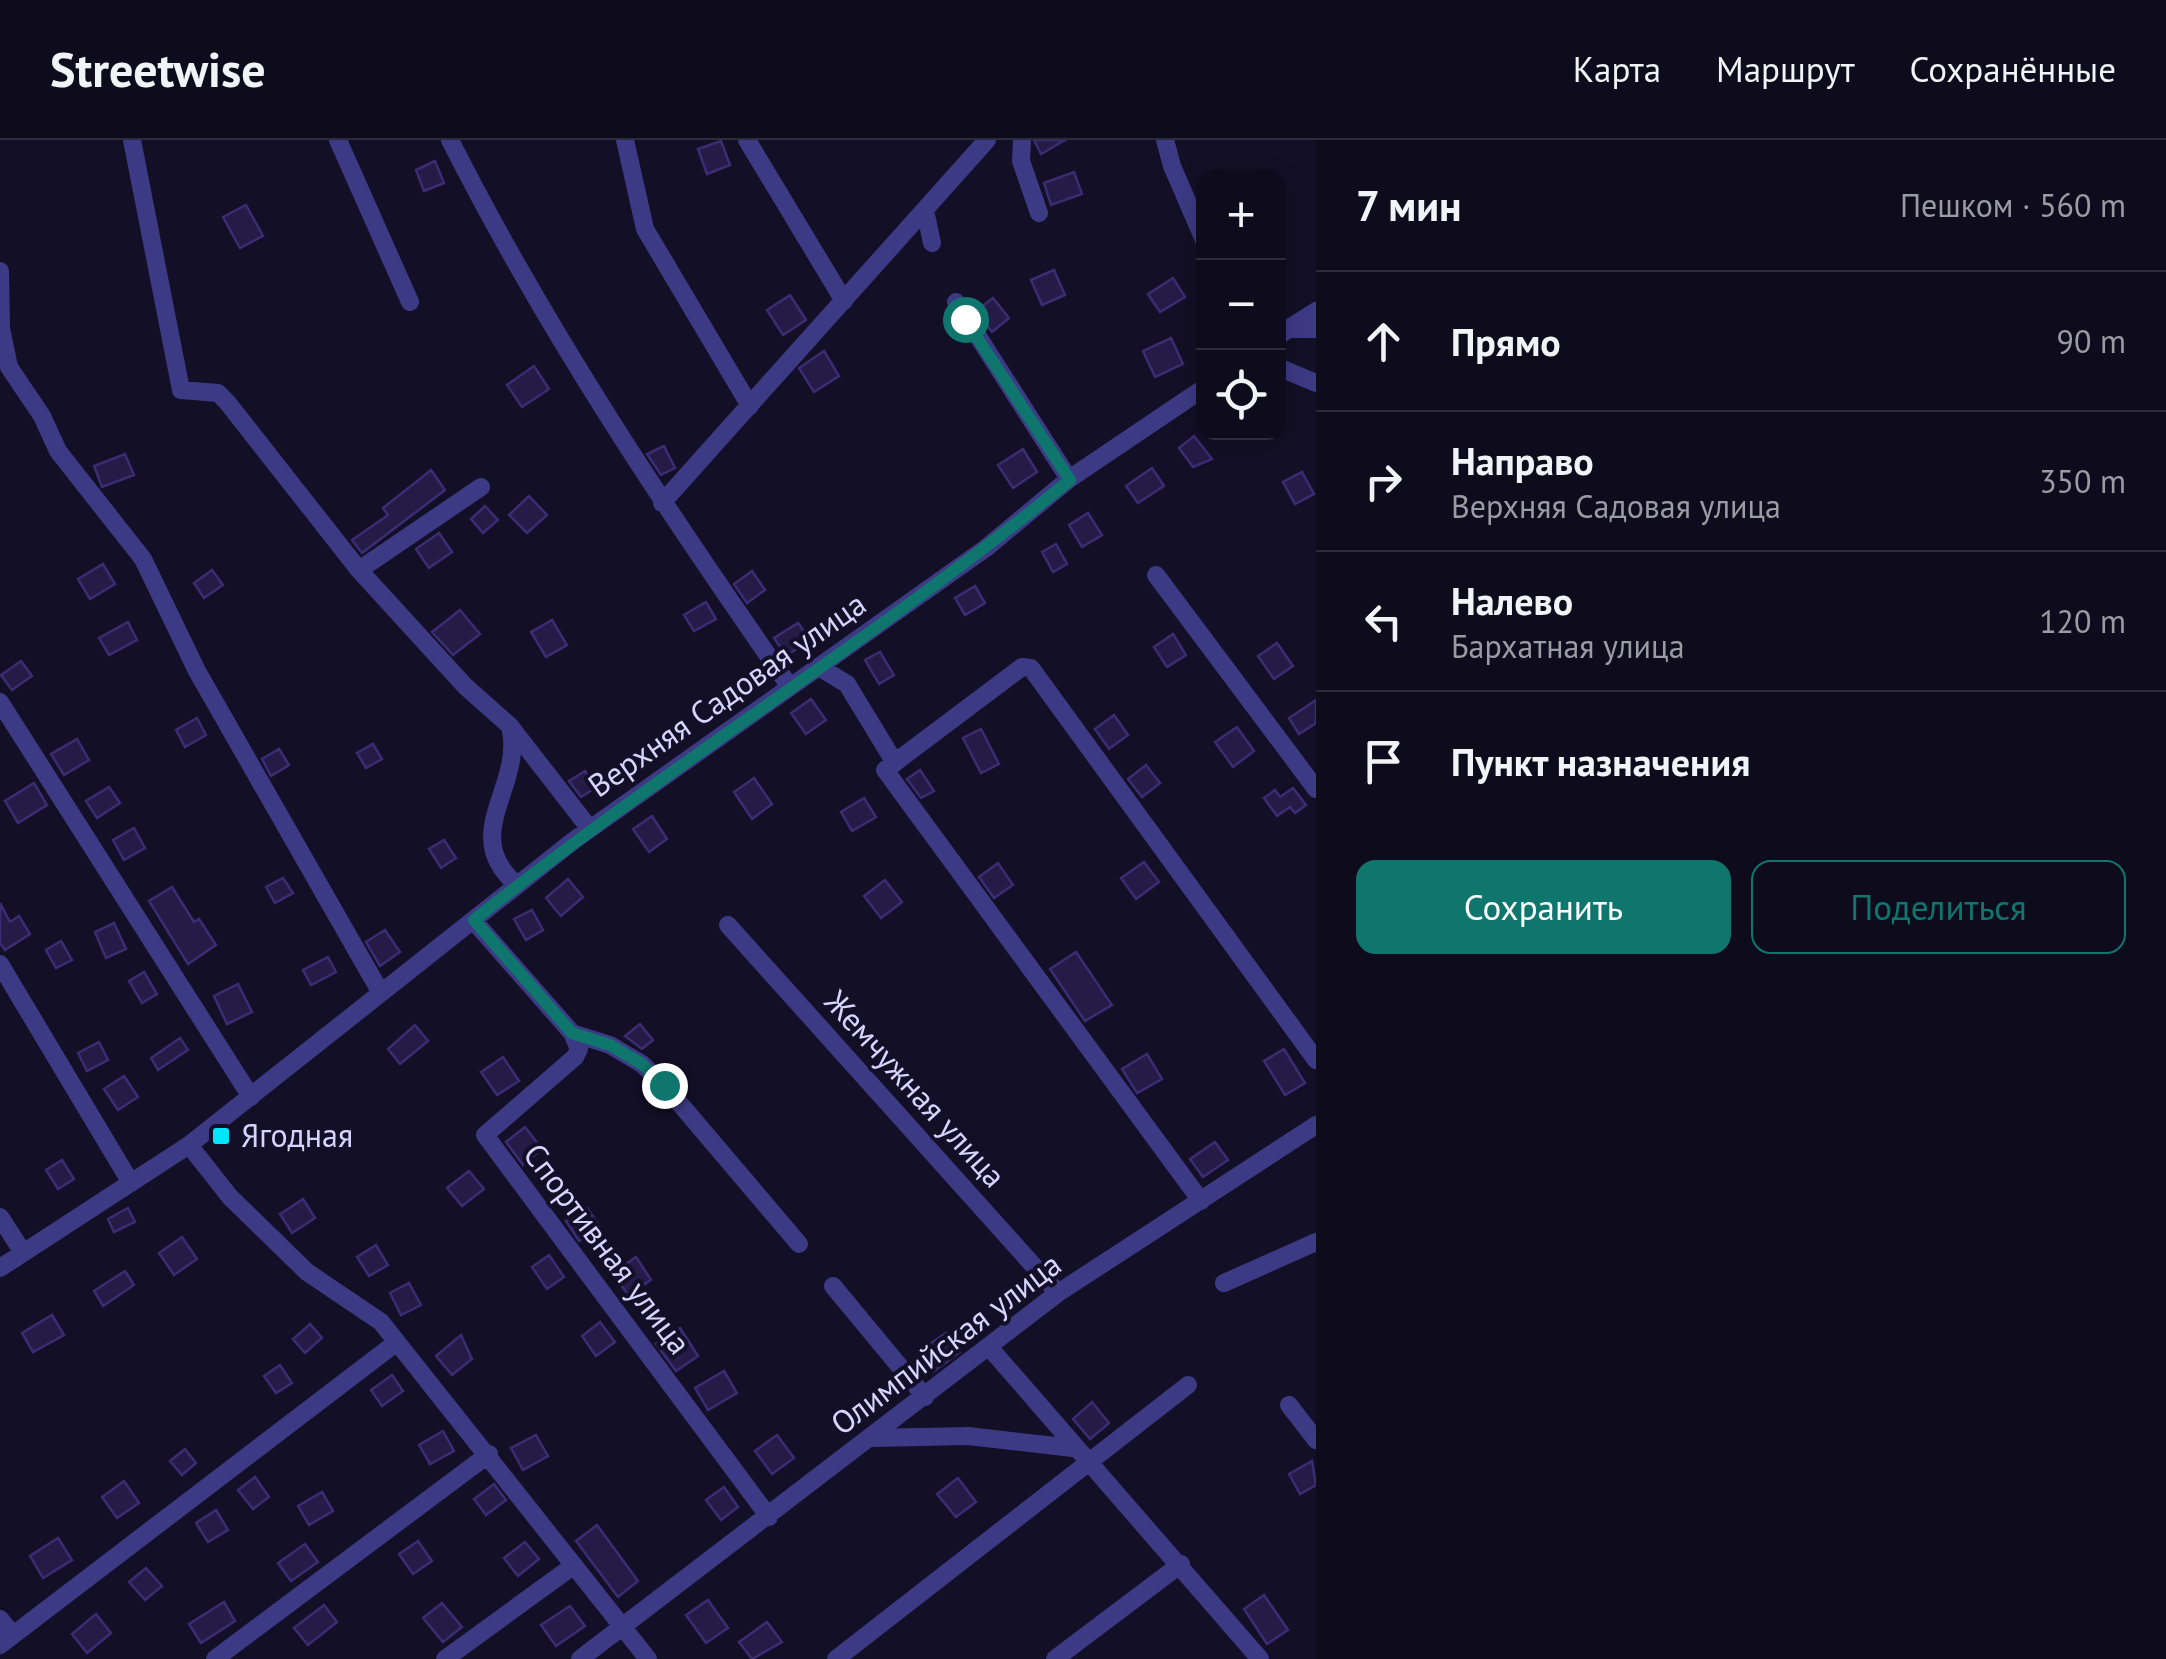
<!DOCTYPE html>
<html lang="ru">
<head>
<meta charset="utf-8">
<style>
  :root { --surface:#0e0b1c; --page:#1c1929; --text:#f1f3f6; --muted:#9b9ba3; --line:#2e2b3b; --accent:#0f766e }
  body { margin:0; font-family:"PT Sans",sans-serif; background:var(--page); color:var(--text) }
  .controls { position:absolute; right:30px; top:30px; display:grid; overflow:hidden; border-radius:20px; box-shadow:0 5px 25px #0003 }
  .controls button { width:90px; height:90px; display:grid; place-items:center; padding:0; border:0; border-bottom:2px solid var(--line); background:var(--surface); color:var(--text); font:50px sans-serif }
  .stop { position:absolute; width:30px; height:30px; margin:-22px; border:8px solid #0f766e; border-radius:50%; background:#fff }
  .stop.end { background:#0f766e; border-color:#fff; box-shadow:0 2px 10px #0008 }
  .list { margin:0; padding:0; list-style:none }
  h2 { display:flex; justify-content:space-between; align-items:center; height:130px; margin:0; padding:0 40px; font-size:42px }
  h2 small { font-size:32px; font-weight:400; color:var(--muted) }
  .list li { display:grid; grid-template-columns:65px 1fr auto; gap:30px; align-items:center; box-sizing:border-box; height:140px; padding:0 40px; border-top:2px solid var(--line) }
  .list b { display:block; font-size:38px; white-space:nowrap }
  .list p { margin:0; font-size:32px; white-space:nowrap; color:var(--muted) }
  .list em { font-size:32px; font-style:normal; color:var(--muted) }
  .actions { display:flex; gap:20px; padding:30px 40px }
  .actions a { flex:1; padding:22px 0; border:2px solid var(--accent); border-radius:20px; text-align:center; font-size:35px; color:var(--accent) }
  .actions .main { background:var(--accent); color:#fff }
  .icon { flex:none; width:55px; height:55px; fill:none; stroke:currentColor; stroke-width:2; stroke-linecap:round; stroke-linejoin:round }
  .map { position:relative; flex:none; width:1316px; height:1519px; overflow:hidden }
  header { display:flex; align-items:center; gap:60px; box-sizing:border-box; height:140px; padding:0 50px; background:var(--surface); border-bottom:2px solid var(--line) }
  header strong { font-size:48px }
  nav { display:flex; gap:55px; margin-inline-start:auto; font-size:35px }
  main { display:flex }
  aside { flex:1; background:var(--surface) }
  .map>svg:first-child { display:block }
  .building { fill:#241b47; stroke:#3b2d73; stroke-width:2.5 }
  .lines { fill:none; stroke-linecap:round; stroke-linejoin:round }
  .minor { stroke:#3d3a85; stroke-width:18 }
  .route { stroke:#0f766e; stroke-width:12 }
  .poi-dot { fill:#00e5ff; stroke:#130f26; stroke-width:4 }
  .labels { text-anchor:middle; stroke-width:8; stroke-linejoin:round; paint-order:stroke }
  .street-label { font-size:32px; fill:#d9d4ff; stroke:#130f26 }
  .poi-label { font-size:32px; fill:#d9d4ff; stroke:#130f26; text-anchor:start }
</style>
</head>
<body>
<header>
<strong>Streetwise</strong>
<nav><a>Карта</a><a>Маршрут</a><a>Сохранённые</a></nav>
</header>
<main>
<div class="map">
<svg width="1316" height="1519" viewBox="0 0 1316 1519">
  <rect width="100%" height="100%" fill="#130f26"/>
  <!-- building -->
  <path class="building" d="M1034,0H1065L1041,14Z
    M721,1L730,25L707,34L698,9Z
    M435,21L444,43L424,51L416,30Z
    M1074,32L1082,54L1051,65L1044,43Z
    M246,65L263,96L240,108L223,77Z
    M1054,130L1065,155L1042,165L1031,140Z
    M1173,138L1185,157L1160,172L1148,154Z
    M790,155L806,180L783,195L767,170Z
    M993,158L1009,178L992,192L976,171Z
    M1171,198L1183,224L1155,237L1143,211Z
    M824,211L839,236L814,252L799,228Z
    M534,226L549,249L522,267L507,245Z
    M1194,296L1212,319L1193,327L1179,308Z
    M664,306L675,328L661,335L647,314Z
    M1023,309L1037,332L1013,348L998,325Z
    M125,314L134,335L102,347L94,326Z
    M1152,328L1164,346L1138,363L1126,346Z
    M431,330L445,350L362,413L352,400L388,375L383,368Z
    M1302,332L1314,354L1295,364L1283,342Z
    M529,356L547,375L527,393L509,375Z
    M485,366L498,380L483,393L471,379Z
    M1088,373L1102,395L1082,407L1069,385Z
    M439,393L452,412L429,428L416,409Z
    M1056,404L1067,424L1053,432L1042,412Z
    M103,424L115,444L90,459L78,439Z
    M212,430L223,445L204,458L194,443Z
    M752,431L765,450L747,463L734,444Z
    M975,446L985,463L965,475L955,458Z
    M706,462L716,479L694,491L684,475Z
    M460,470L480,494L453,515L432,492Z
    M552,480L567,505L546,517L531,492Z
    M128,482L137,500L109,515L99,498Z
    M798,483L810,500L786,516L774,498Z
    M1173,494L1186,515L1167,527L1154,507Z
    M1277,503L1293,526L1274,539L1258,516Z
    M880,512L894,535L879,544L865,520Z
    M21,521L32,536L12,550L1,535Z
    M811,559L826,580L806,594L791,573Z
    M1316,560V583L1299,594L1289,578Z
    M1114,575L1128,595L1109,609L1095,589Z
    M197,578L206,595L185,607L176,590Z
    M1237,587L1254,611L1233,627L1215,602Z
    M981,589L999,624L981,633L963,598Z
    M77,599L89,620L64,635L51,614Z
    M373,604L382,619L366,628L357,613Z
    M279,609L289,625L271,636L262,619Z
    M1146,625L1160,643L1142,657L1128,639Z
    M920,630L934,651L921,658L907,639Z
    M585,631L595,648L581,657L569,641Z
    M754,638L772,664L752,679L734,652Z
    M34,643L47,665L18,683L5,661Z
    M109,647L120,663L97,678L86,661Z
    M1293,648L1306,665L1295,673L1290,667L1277,676L1264,658L1275,650L1280,657Z
    M864,658L876,677L852,691L841,672Z
    M652,676L667,699L649,712L633,689Z
    M134,688L145,708L124,720L113,700Z
    M444,700L456,718L441,728L429,709Z
    M1144,722L1159,742L1136,759L1121,738Z
    M998,723L1013,745L994,758L979,737Z
    M283,738L293,753L275,763L266,747Z
    M568,739L583,757L561,776L546,758Z
    M885,740L902,762L881,778L864,756Z
    M172,747L194,782L199,779L216,805L188,824L149,761Z
    M0,763L10,782L19,776L30,794L5,810L0,803Z
    M532,770L543,790L526,800L514,779Z
    M114,783L126,809L106,818L95,792Z
    M385,790L400,812L380,826L366,802Z
    M61,801L72,820L56,828L46,810Z
    M1076,812L1112,865L1085,881L1050,829Z
    M328,817L336,832L311,845L303,830Z
    M144,832L157,854L142,863L129,841Z
    M238,844L252,872L227,884L214,856Z
    M640,884L653,900L642,909L625,896Z
    M415,885L428,901L400,924L388,909Z
    M180,898L188,910L158,930L151,918Z
    M99,902L108,920L87,931L78,913Z
    M1284,909L1305,943L1285,955L1264,921Z
    M1147,914L1162,939L1137,953L1122,929Z
    M503,917L519,941L497,955L481,932Z
    M124,936L138,957L118,970L104,949Z
    M525,987L542,1009L523,1025L506,1002Z
    M1215,1002L1228,1020L1203,1037L1190,1019Z
    M62,1020L74,1039L58,1049L46,1030Z
    M469,1031L484,1049L462,1066L447,1048Z
    M303,1059L315,1078L292,1093L280,1074Z
    M128,1068L135,1082L114,1092L108,1079Z
    M587,1068L600,1087L579,1101L566,1081Z
    M182,1097L197,1119L174,1135L159,1113Z
    M376,1105L388,1125L369,1136L357,1117Z
    M549,1115L564,1137L547,1149L532,1127Z
    M636,1117L651,1140L628,1155L613,1133Z
    M125,1131L134,1145L103,1166L94,1151Z
    M409,1143L421,1165L401,1175L390,1153Z
    M52,1175L64,1195L33,1212L22,1193Z
    M600,1182L615,1202L596,1216L582,1196Z
    M310,1184L322,1198L305,1213L293,1199Z
    M680,1188L698,1216L676,1231L656,1204Z
    M946,1193L960,1212L933,1232L919,1211Z
    M461,1195L472,1219L452,1235L436,1216Z
    M280,1225L292,1243L276,1253L264,1236Z
    M724,1231L737,1253L708,1270L695,1248Z
    M392,1235L403,1251L382,1266L371,1250Z
    M1092,1262L1109,1283L1090,1299L1073,1279Z
    M443,1291L454,1311L430,1324L419,1305Z
    M536,1295L548,1316L523,1330L511,1308Z
    M777,1295L794,1318L772,1334L755,1311Z
    M185,1309L196,1323L182,1335L170,1321Z
    M1312,1321L1316,1345L1300,1354L1289,1334Z
    M255,1337L269,1357L253,1369L238,1350Z
    M958,1338L976,1362L956,1377L937,1354Z
    M124,1341L139,1363L117,1378L102,1357Z
    M494,1344L506,1360L486,1375L474,1359Z
    M724,1347L738,1367L721,1380L706,1360Z
    M322,1352L333,1371L309,1385L298,1366Z
    M216,1370L228,1390L208,1402L196,1383Z
    M597,1385L638,1441L618,1457L576,1401Z
    M58,1398L72,1420L43,1438L30,1416Z
    M418,1401L432,1421L413,1434L399,1414Z
    M525,1402L539,1419L518,1436L504,1418Z
    M305,1404L318,1422L291,1441L278,1423Z
    M146,1428L162,1446L145,1460L129,1442Z
    M1264,1455L1288,1490L1267,1504L1244,1469Z
    M708,1460L728,1488L706,1503L686,1475Z
    M224,1462L235,1481L201,1503L189,1484Z
    M442,1463L462,1487L443,1502L423,1478Z
    M324,1465L337,1482L308,1505L294,1488Z
    M570,1466L585,1486L556,1506L541,1485Z
    M96,1474L111,1493L87,1513L72,1494Z
    M767,1482L782,1502L752,1519L739,1502Z"/>
  <g class="lines">
    <!-- minor -->
    <path class="minor" d="M132,0L181,250L218,253L227,262L359,430
      M338,0L410,162
      M450,0C547,192 667,371 790,547
      M625,0L645,89L750,266
      M747,0L844,161
      M1022,0L1021,21L1039,73
      M1165,0L1172,26L1204,100
      M925,70L932,103
      M0,131L1,188L9,227L42,276L58,311L143,419L197,531L381,853
      M956,162L1069,339
      M1289,188L1316,171
      M1278,196L1289,189H1316
      M1278,227L1316,243
      M481,347L359,430L465,546L510,586L590,689
      M662,363L987,0
      M1156,435L1316,649
      M819,527L847,544L895,623
      M0,562L251,957
      M511,591C522,649 459,695 517,745
      M473,780L572,893L610,905L642,924L664,945L799,1104
      M728,785L1058,1153
      M0,824L131,1043
      M572,893L579,909L575,917L485,995L769,1377
      M189,1005L230,1057L307,1132L381,1182L648,1519
      M1201,1061L885,630L1022,527L1031,528L1316,920
      M0,1077L22,1111
      M0,1128L189,1005L573,701L986,408L1069,339L1204,248
      M1224,1143L1316,1102
      M833,1146L925,1257
      M989,1207L1260,1519
      M1289,1265L1316,1300
      M872,1298L968,1296L1073,1308
      M0,1479L13,1495
      M0,1505L397,1202
      M215,1519L489,1314
      M445,1519L573,1426
      M580,1519L1058,1153L1316,985
      M836,1519L1188,1245
      M1055,1519L1181,1424"/>
  </g>
  <g class="lines">
    <!-- route -->
    <path class="route" d="M664,945L642,924L610,905L572,893L474,780C667,626 879,497 1070,340L965,179"/>
  </g>
  <!-- markers -->
  <rect class="poi-dot" x="211" y="986" width="20" height="20" rx="5"/>
  <g class="labels">
    <!-- street labels -->
    <g class="street-label">
      <text transform="translate(727 555) rotate(-35)" y="11">Верхняя Садовая улица</text>
      <text transform="translate(915 949) rotate(48)" y="11">Жемчужная улица</text>
      <text transform="translate(607 1109) rotate(53)" y="11">Спортивная улица</text>
      <text transform="translate(946 1204) rotate(-37)" y="11">Олимпийская улица</text>
    </g>
    <!-- poi labels -->
    <g class="poi-label">
      <text x="241" y="1007">Ягодная</text>
    </g>
  </g>
</svg>
<div class="controls">
<button>+</button>
<button>−</button>
<button><svg class="icon" aria-label="locate" viewBox="0 0 24 24"><circle cx="12" cy="12" r="6"/><path d="M12 2v4M12 18v4M2 12h4M18 12h4"/></svg></button>
</div>
<div class="stop" style="left:965px;top:179px"></div>
<div class="stop end" style="left:664px;top:945px"></div>
</div>
<aside>
<h2>7 мин<small>Пешком · 560 m</small></h2>
<ul class="list">
<li><svg class="icon" aria-label="ahead" viewBox="0 0 24 24"><path d="M12 20V5M6 11l6-6 6 6"/></svg><div><b>Прямо</b></div><em>90 m</em></li>
<li><svg class="icon" aria-label="right" viewBox="0 0 24 24"><path d="M7 20v-9h11M14 6l5 5-5 5"/></svg><div><b>Направо</b><p>Верхняя Садовая улица</p></div><em>350 m</em></li>
<li><svg class="icon" aria-label="left" viewBox="0 0 24 24"><path d="M17 20v-9H6M10 6l-5 5 5 5"/></svg><div><b>Налево</b><p>Бархатная улица</p></div><em>120 m</em></li>
<li><svg class="icon" aria-label="arrive" viewBox="0 0 24 24"><path d="M6 21V4h12l-3 4 3 4H6"/></svg><div><b>Пункт назначения</b></div></li>
</ul>
<div class="actions"><a class="main">Сохранить</a><a>Поделиться</a></div>
</aside>
</main>
</body>
</html>
